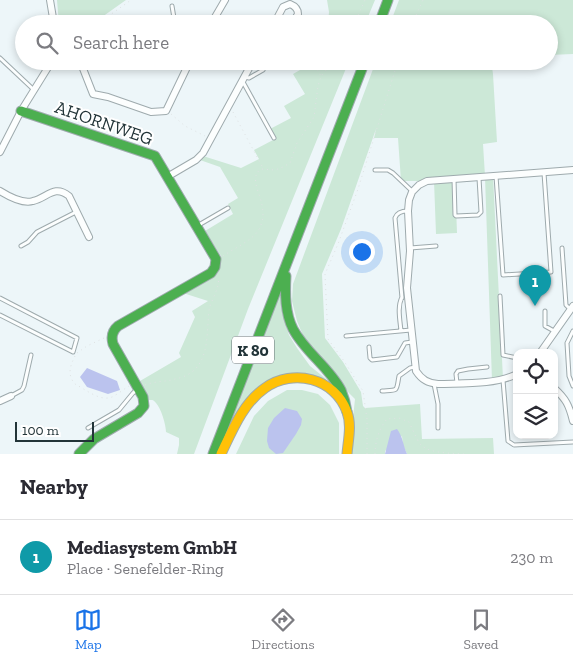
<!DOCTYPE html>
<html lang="en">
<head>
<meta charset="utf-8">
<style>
  :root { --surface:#fff; --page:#f7f7f7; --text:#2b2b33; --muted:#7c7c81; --line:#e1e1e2; --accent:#1a73e8 }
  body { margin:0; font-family:"Zilla Slab",serif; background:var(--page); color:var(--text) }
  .controls { position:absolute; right:15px; bottom:15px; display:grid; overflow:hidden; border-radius:10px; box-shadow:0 2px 8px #0003 }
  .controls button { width:45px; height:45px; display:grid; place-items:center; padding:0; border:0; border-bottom:1px solid var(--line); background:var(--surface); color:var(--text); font:25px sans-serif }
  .scale { position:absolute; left:15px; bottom:12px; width:79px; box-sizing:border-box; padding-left:5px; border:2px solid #223438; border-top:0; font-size:14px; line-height:18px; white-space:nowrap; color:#223438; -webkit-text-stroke:4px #fff; paint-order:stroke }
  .you { position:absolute; left:361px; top:251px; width:18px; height:18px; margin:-12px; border:4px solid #fff; border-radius:50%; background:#1a73e8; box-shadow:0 0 0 8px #1a73e833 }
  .badge { display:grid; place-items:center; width:32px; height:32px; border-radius:50%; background:var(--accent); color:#fff; font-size:16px; font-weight:700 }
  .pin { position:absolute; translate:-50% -41px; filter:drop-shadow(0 1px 2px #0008) }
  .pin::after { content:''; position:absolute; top:26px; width:18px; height:15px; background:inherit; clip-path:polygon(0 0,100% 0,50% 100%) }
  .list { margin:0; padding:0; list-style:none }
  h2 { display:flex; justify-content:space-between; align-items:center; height:65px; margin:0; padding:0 20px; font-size:21px }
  h2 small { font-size:16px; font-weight:400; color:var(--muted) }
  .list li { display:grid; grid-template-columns:32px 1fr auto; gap:15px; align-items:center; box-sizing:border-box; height:75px; padding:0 20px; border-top:1px solid var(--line) }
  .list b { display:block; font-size:19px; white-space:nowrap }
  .list p { margin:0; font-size:16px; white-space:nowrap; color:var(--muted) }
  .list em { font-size:16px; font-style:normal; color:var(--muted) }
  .icon { flex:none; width:28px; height:28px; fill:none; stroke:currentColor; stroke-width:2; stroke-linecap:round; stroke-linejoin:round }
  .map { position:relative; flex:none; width:573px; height:454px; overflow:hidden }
  .search { position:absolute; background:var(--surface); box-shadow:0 2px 8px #0003; left:15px; right:15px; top:15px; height:55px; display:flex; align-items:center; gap:12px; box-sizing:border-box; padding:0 18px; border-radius:28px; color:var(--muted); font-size:19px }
  .sheet { height:140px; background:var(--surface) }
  nav { display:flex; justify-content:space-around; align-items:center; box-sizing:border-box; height:70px; border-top:1px solid var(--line); background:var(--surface); font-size:14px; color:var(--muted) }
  nav a { display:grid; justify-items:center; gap:2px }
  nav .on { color:var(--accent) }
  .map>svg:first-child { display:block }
  .green { fill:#cce8d7 }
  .water { fill:#bbc3ee }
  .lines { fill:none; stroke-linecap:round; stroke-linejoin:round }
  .lane-casing { stroke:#9eaaad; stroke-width:5 }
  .street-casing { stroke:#9eaaad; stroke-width:8 }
  .fast-casing { stroke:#9eaaad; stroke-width:11 }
  .slow-casing { stroke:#9eaaad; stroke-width:11 }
  .path { stroke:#dfe2e3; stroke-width:1; stroke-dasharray:1 4; stroke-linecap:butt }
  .lane { stroke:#fcfefe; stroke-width:3 }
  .street { stroke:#fcfefe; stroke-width:6 }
  .fast { stroke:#4caf50; stroke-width:9 }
  .slow { stroke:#ffc107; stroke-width:9 }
  .labels { text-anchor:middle; stroke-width:4; stroke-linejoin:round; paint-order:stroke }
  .shield { fill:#fff; stroke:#647174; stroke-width:1 }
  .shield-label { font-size:16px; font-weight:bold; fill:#223438 }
  .street-label { font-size:18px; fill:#223438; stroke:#fff }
</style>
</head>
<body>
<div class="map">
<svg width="573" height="454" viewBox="0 0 573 454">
  <rect width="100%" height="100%" fill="#edf6f9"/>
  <!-- green -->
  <path class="green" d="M57,0H126L102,17L86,24H59Z
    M327,0H375L365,24H328L329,12Z
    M399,0H573V54L549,55V24H390Z
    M314,61H349L248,309L194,454H177L179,445V438L166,432C166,425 161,408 156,403C153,399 152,400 148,400L147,394L140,381L181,357L179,353L195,317L192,311L208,301L183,293L192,287L194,288L215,276L219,267L221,256L205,231L233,214L228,204L238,198L220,167L200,160L203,156L241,168L259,159L254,150L275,139L270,129L291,118L284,106L305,94L293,74L314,62Z
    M376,61H491L493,74L497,142L483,144L485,176H493L503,379L492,381L485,177L455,179L457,233L436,234L434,181H401L398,138H374L376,129L341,229L322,274L325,338L343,362L361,392L363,406L365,408L420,404L422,439L493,438L494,454H407L403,445L402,436L385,451V454H351L353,418L355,399L348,392L334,372L307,345L297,321L292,301L293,284Z
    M280,290L282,312L289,335L297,348L310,366L325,378L337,392L322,381L276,377L220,446Z
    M287,390H302L318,394L330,405L339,423V454H236L254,416L268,401Z"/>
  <!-- water -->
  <path class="water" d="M87,368L117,381L120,390L108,394L87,387L80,377Z
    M285,408L297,411L302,419L301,425L296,434L283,453L276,454L269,448L267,441L268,428L274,418Z
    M397,429C403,437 403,445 407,454H385L391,431Z"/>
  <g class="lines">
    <defs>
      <path id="lane" d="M172,6L175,24
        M0,58L34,90
        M245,77L249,78L263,70
        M243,82L274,138
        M375,170H388L393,173L412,191
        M496,176L503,275L551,272L544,173
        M454,179L455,215L456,216L478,215L481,212L479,178
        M197,226L228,208
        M21,246L28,242L37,232L76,212
        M410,248L436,246
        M562,248L566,305L570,309
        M500,296L503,355L517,358
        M0,298L77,338L73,352L0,315
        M402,298L395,218C397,212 402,211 408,211
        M545,311V326L554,331
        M401,331C400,320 397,307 402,297
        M573,331L567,343L569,376L573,386
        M346,336L411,330
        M369,347L370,358L372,360L397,357L405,343L412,342
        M503,380L508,441L514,445L573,442
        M457,383L456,374L458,371L468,369L487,367
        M434,384L438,404V428
        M382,391C399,390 396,392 399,376L410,368L415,367
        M11,396L22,390L24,386L31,355
        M88,428L119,410L133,393L138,389"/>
      <path id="street" d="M50,0L54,24
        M211,24L225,0
        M274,24L283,7L290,4C295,6 298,9 298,14L295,19L287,24
        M69,61H81
        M80,61L93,94L108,97L151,112L166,111L190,61
        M0,152L21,111L52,61
        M167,177L196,160L203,153L253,61
        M0,191C8,196 23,204 33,201C47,198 54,184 69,196L89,237
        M540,353L573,306
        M517,374C495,385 462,383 438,384C428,383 422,380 416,371L407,288L410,251L408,211L409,200L412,192L419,185L427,181L573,170
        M554,388C566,399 569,405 573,421
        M0,401L11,396"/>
      <path id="fast" d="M379,24L388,0
        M21,111L155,156L216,259L215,267L211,273L118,326C112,331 111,337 113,344L143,397L144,406L138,413L94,439L79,454
        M286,276C285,294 285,313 293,329C305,352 329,367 341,390C344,397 346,404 347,412
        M213,454L365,61"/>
      <path id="slow" d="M221,454C232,431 243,403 265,388C293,368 335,378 347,412C352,425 348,441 347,454"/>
    </defs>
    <!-- lane casing -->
    <use href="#lane" class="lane-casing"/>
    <!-- street casing -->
    <use href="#street" class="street-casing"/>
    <!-- fast casing -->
    <use href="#fast" class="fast-casing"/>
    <!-- slow casing -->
    <use href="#slow" class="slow-casing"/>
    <!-- path -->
    <path class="path" d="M95,24L103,20L131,0
      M354,24L365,0
      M412,24L423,0
      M312,61L321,76
      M233,112L263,168
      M171,114L185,126L205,136
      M223,256C233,249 251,241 258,231C263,223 264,214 262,205C260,193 249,177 261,169L275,170L283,167L290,163L297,143L314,117L318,86L321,76L334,61
      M77,353L87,346L104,338
      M75,356C70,366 67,375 75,384C85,389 100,402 112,397C118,394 124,389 129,386
      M145,385C155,381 165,382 175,379C211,372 206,338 209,310C211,300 221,286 218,277
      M367,454V419L363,391L344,361L328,339L325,274L338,244L358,189L398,61
      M375,454C375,442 379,428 387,419L399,418L409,422C412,428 417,440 420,444C429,454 452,453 464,454"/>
    <!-- lane -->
    <use href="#lane" class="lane"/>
    <!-- street -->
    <use href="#street" class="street"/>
    <!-- fast -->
    <use href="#fast" class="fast"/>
    <!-- slow -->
    <use href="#slow" class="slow"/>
  </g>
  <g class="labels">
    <!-- shield labels -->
    <rect class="shield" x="232" y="336.5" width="42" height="27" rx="4"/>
    <g class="shield-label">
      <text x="253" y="356">K 80</text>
    </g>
    <!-- street labels -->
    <g class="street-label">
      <text transform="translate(104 123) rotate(19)" y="6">AHORNWEG</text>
    </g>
  </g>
</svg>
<div class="controls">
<button><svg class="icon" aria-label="locate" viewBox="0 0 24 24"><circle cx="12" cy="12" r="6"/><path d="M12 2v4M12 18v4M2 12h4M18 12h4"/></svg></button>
<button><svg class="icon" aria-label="layers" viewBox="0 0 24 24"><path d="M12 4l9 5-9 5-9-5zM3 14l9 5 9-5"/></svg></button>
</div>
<div class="scale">100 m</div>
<div class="you"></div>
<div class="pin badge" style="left:535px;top:306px;background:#0f9aa8">1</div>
<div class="search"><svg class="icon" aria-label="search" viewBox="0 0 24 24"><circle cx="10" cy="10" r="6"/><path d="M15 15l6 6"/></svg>Search here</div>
</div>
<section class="sheet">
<h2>Nearby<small></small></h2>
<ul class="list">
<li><span class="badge" style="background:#0f9aa8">1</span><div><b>Mediasystem GmbH</b><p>Place · Senefelder-Ring</p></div><em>230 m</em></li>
</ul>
</section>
<nav>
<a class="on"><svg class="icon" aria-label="map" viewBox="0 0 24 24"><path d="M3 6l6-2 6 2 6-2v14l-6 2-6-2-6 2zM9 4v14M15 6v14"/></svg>Map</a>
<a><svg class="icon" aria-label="directions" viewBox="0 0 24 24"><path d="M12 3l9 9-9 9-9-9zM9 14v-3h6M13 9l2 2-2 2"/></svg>Directions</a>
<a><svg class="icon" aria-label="saved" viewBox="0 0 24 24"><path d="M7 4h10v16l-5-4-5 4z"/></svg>Saved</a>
</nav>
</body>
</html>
